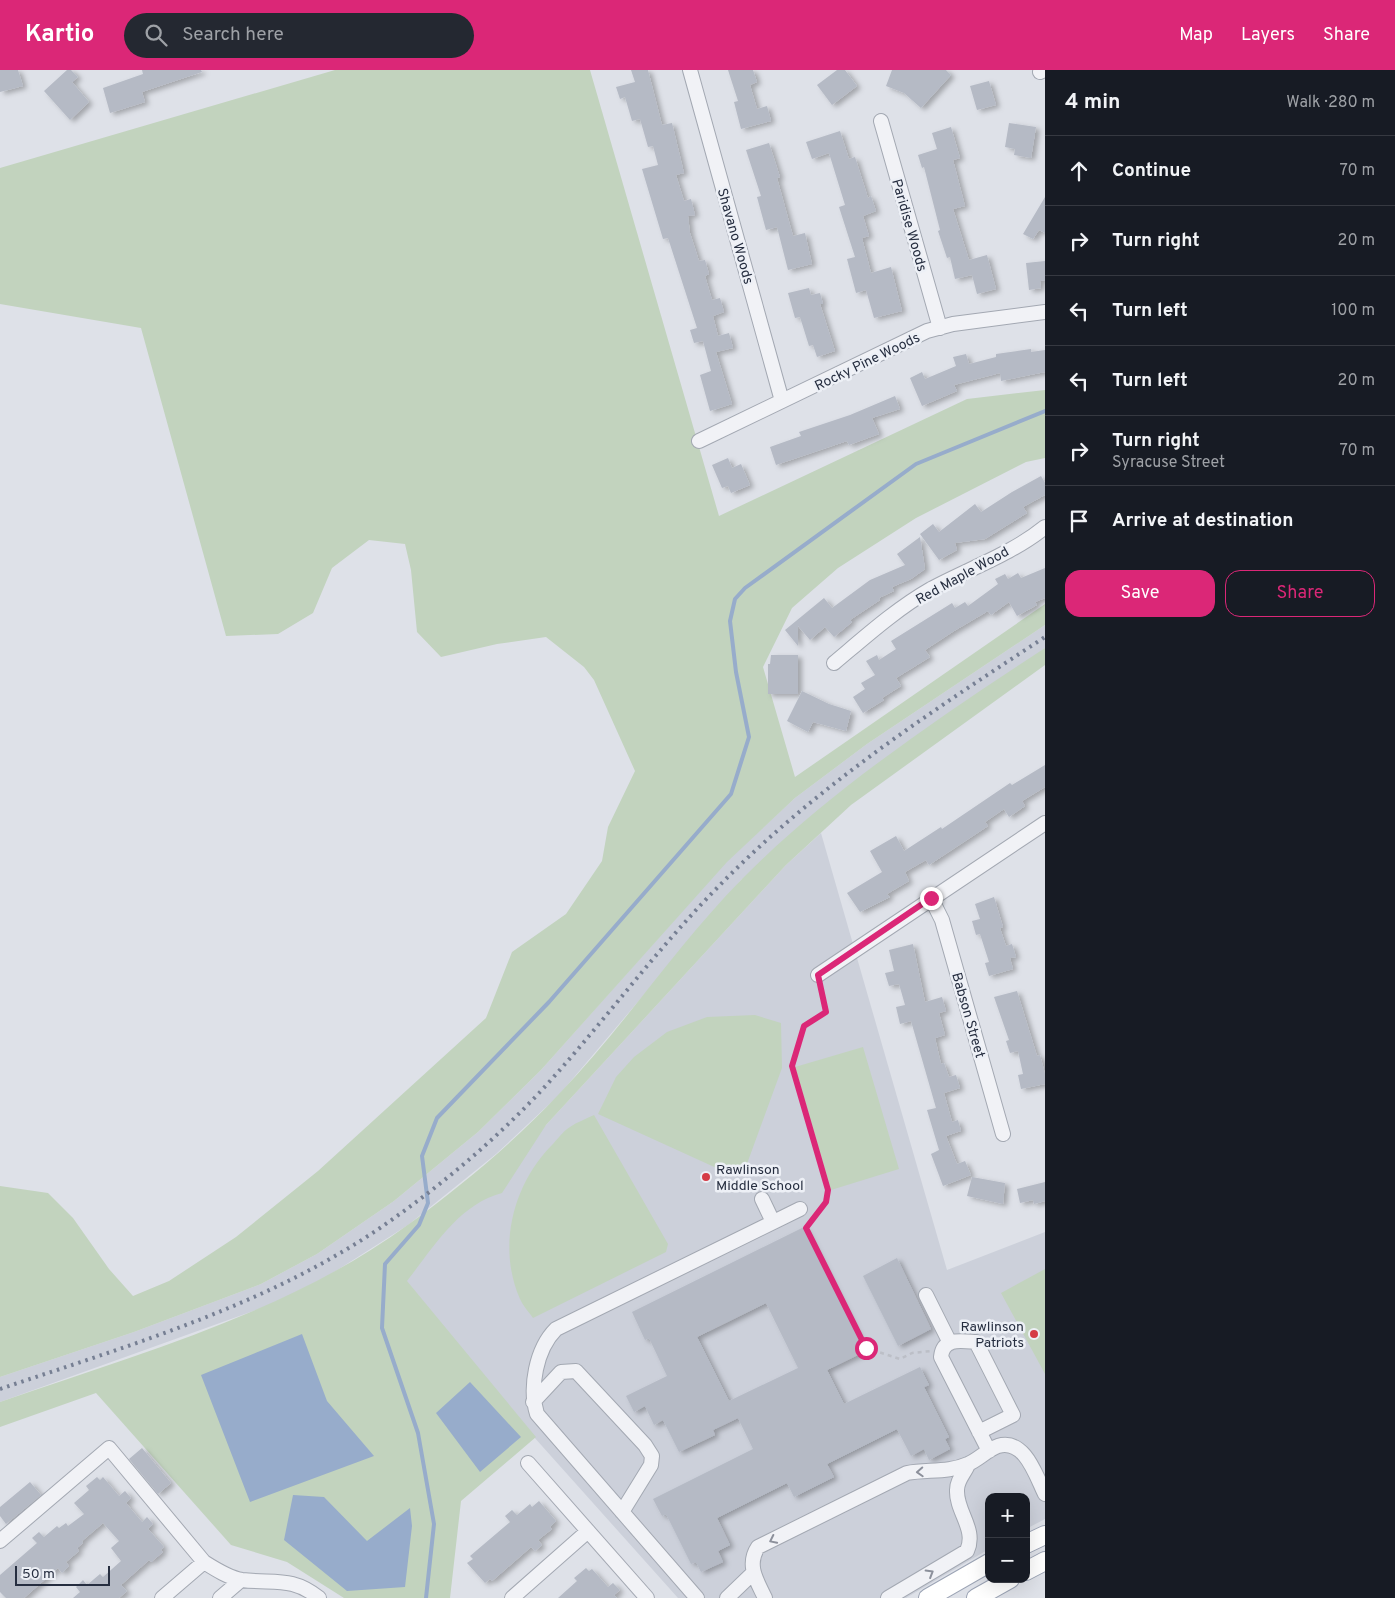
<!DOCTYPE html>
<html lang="en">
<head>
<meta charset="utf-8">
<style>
  :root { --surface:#171b24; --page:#242831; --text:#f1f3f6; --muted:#9ea1a6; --line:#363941; --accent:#db2777 }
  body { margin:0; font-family:Overpass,sans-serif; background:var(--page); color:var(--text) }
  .controls { position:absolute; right:15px; bottom:15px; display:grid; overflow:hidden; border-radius:10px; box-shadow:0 5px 20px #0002 }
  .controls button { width:45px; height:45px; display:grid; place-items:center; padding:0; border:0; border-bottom:1px solid var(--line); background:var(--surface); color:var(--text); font:25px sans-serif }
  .scale { position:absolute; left:15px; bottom:12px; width:95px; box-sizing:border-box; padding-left:5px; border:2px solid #262e40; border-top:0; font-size:14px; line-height:18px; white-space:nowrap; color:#262e40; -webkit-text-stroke:4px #edf0f6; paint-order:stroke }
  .stop { position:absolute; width:15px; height:15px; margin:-11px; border:4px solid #db2777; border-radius:50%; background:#fff }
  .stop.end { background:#db2777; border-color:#fff; box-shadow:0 1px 5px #0008 }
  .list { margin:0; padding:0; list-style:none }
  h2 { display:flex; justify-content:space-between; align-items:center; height:65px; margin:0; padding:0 20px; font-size:21px }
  h2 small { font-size:16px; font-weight:400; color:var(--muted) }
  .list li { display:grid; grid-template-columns:32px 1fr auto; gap:15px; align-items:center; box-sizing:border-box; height:70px; padding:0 20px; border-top:1px solid var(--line) }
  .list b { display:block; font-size:19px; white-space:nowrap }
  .list p { margin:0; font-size:16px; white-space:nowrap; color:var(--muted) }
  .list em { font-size:16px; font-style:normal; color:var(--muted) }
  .actions { display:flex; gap:10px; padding:15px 20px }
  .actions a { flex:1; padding:11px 0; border:1px solid var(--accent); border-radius:15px; text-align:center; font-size:18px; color:var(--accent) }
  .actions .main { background:var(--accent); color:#fff }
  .icon { flex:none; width:28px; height:28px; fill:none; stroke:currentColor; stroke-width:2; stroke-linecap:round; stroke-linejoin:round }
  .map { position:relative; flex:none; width:1045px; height:1528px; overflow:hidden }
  header { display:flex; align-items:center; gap:30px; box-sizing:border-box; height:70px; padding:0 25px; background:var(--accent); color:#fff }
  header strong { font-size:24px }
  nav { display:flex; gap:28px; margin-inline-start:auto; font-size:18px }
  .search { width:350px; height:45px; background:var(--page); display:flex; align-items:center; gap:12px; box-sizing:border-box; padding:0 18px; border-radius:28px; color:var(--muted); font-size:19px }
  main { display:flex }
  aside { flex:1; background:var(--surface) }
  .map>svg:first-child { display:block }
  .built { fill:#ccd0da }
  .green { fill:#c2d3be }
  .water { fill:#97accb }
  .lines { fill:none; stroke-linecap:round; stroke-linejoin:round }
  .stream { stroke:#97accb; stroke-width:4 }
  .building { fill:#b5bac5; fill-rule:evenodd; filter:url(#shadow) }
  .minor-casing { stroke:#a3a8b2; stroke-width:16 }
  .major-casing { stroke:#9ca4b5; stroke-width:20 }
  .path { stroke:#bcbfc7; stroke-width:2.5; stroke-dasharray:4 4; stroke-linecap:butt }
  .minor { stroke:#f1f2f6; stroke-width:14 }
  .major { stroke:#fff; stroke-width:18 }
  .rail { stroke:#767f93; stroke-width:4; stroke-dasharray:2.5 5; stroke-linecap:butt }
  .oneway { stroke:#8c909b }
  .route { stroke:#db2777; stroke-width:6 }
  .poi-dot { fill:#d53b46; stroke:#edf0f6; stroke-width:2 }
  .labels { text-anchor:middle; stroke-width:5; stroke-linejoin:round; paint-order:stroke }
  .street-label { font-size:14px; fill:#262e40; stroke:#edf0f6 }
  .poi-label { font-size:14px; fill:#262e40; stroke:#edf0f6; text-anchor:start }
</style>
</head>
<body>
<header>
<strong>Kartio</strong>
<div class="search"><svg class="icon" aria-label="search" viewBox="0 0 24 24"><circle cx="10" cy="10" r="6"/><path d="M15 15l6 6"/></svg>Search here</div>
<nav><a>Map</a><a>Layers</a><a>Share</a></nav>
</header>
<main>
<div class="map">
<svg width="1045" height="1528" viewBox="0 0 1045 1528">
  <defs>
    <filter id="shadow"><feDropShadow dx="4" dy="2.5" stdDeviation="2.5" flood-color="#0004"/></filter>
  </defs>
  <rect width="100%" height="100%" fill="#dee1e8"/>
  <!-- built -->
  <path class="built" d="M1045,555V578L741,810L559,1025L496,1084L408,1155L328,1206L270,1235L0,1332V1307L134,1262L261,1214L317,1184L394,1131L478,1062L541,1000L727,791L795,728L867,674Z
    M821,763L947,1200L1045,1162V1449L1026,1459V1427H989V1479L906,1528H678L390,1206L546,1055L786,795Z"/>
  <!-- green -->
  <path class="green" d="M335,0H590L719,446L967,329L1045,320V388L1026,392L916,448L838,498L792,538L763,597L795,707L1045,534V555L867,674L795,728L727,792L541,1000L478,1062L394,1131L317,1184L261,1214L134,1262L0,1307V1116L48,1123L73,1148L109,1199L133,1226L169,1211L236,1167L318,1101L486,948L512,882L566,844L602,791L608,757L635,701L594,610L584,597L546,567L497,574L441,587L417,562L411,500L405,474L369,470L332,498L313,543L278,564L226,566L141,258L0,234V98Z
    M1045,578V595L851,735L786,795L546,1055L502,1123C459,1134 433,1178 407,1211L536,1367L461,1431L450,1528H344L287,1492L231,1475L96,1323L0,1357V1332C140,1283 288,1243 409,1154C461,1116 514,1072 558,1025C623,958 676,876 742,809C829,721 941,646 1045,578Z
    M755,945L781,953L782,998L744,1102L734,1106L598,1044L616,1007L634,987L667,962L707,947Z
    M863,977L899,1099L831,1120L795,997Z
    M594,1045L668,1174L666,1182L533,1248C529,1242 523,1236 520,1229C497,1177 513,1115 551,1076C557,1070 563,1061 570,1057C577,1052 586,1049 594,1045Z
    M1045,1199V1304L1001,1223Z"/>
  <!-- water -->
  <path class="water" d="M302,1264L327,1331L374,1386L250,1432L201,1305Z
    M470,1312L521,1367L480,1402L436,1343Z
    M293,1425L324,1427L367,1471L410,1438L412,1456L405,1517L347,1521L284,1470Z"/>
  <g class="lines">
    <!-- stream -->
    <path class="stream" d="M426,1528L434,1454L418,1363L382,1258L385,1194L419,1155L428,1133L422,1086L437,1048L549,932L731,724L749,667L736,602L730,551L735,529L745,518L916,394L1045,341"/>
  </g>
  <!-- building -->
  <path class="building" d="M0,0H18L23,16L0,22Z
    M67,0H71L78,7L72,12L89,32L70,50L44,21Z
    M142,0H201L202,2L142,22L145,32L110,43L103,18L143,4Z
    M631,0H648L662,55L672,53L684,103L676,105L684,131L691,129L695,145L688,146L690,163L699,191L705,190L709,204L705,206L712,230L720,228L724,242L713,246L718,266L729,263L733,278L716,282L732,334L710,341L700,305L711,301L703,271L694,273L690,260L697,258L668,168L663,169L642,99L658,95L653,76L648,77L640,49L632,51L625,27L620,29L616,17L635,12Z
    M728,0H753L757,12L750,15L757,39L767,36L771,51L741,59L734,32L738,31Z
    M837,0H845L857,16L832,35L817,15Z
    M892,0H946L951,5L921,38L904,23L886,16Z
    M989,11L996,35L977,40L970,16Z
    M1009,53L1036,57L1031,88L1014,85L1015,79L1005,77Z
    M951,57L960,88L953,90L965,136L953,139L969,190L987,185L996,219L977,224L972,205L955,209L950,187L947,188L938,161L940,160L924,97L922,98L918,85L937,79L932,63Z
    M840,61L849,89L855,87L868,128L871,126L876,141L863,146L869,166L862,168L871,203L891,197L902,241L874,248L866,220L856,223L847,189L855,187L839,137L845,135L829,83L812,89L806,72Z
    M769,73L780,107L777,108L793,166L805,163L812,194L788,200L777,157L766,160L757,127L761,126L746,80Z
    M1045,127V163L1039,160L1033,169L1023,164Z
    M1045,191V210L1040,211L1041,218L1029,220L1026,193Z
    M809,218L811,225L820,223L823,234H820L835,281L817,287L813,275L809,276L800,247L795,248L788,223Z
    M1031,279V282L1045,280V302L1001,311L1000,303L954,315L957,321L922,336L910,308L922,302L925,309L956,296L953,287L966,284L969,294L996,287V284Z
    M895,326L900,339L872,348L879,364L849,375L847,371L776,395L770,377L801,366L799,362L850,345Z
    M728,388L732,398L741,394L750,415L731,423L728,416L722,418L712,395Z
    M1041,406L1045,413V425L1023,437L1027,443L985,469L955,473L957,480L939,490L920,464L933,454L939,462L975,434L981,442L1012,422Z
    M920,467L925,499L911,509L892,517L894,521L879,528L880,530L850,550L852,552L834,567L825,557L810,570L798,556V576L785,560L824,528L832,538L870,510L905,495L897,484Z
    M1045,498V528L1035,532L1037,535L1017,546L1009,532L991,545L988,541L954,561L925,580L930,587L896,608L901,616L882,628L884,630L863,643L853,627L865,619L861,613L875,605L866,591L877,585L879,590L896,579L891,571L952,533L955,538L965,532L968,536L998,514L995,509L1005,504L1008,509L1018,503L1021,508Z
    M771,585H798V624H768V594H770Z
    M802,621L829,634L851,641L846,661L813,652L808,662L787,651Z
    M1045,695V717L1022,731L1025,736L1009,747L1004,739L985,752L988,756L929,795L926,790L905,802L909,811L887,824L890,827L860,842L847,823L882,802L870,781L896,766L904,781L941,757L942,759L1010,713L1012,715Z
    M994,827L1003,857L1000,858L1006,876L1012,874L1016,887L1010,888L1013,899L989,906L985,893L989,892L980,864L976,865L972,851L980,849L975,834Z
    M913,874L925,932L942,927L946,941L939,943L945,965L935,968L941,994L944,993L949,1007L956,1005L960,1018L944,1023L952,1052L958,1050L961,1061L946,1066L957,1094L965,1091L971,1105L943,1116L931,1084L939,1080L927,1040L936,1038L911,951L900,954L896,937L905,935L899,914L889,916L885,903L894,901L889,880Z
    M1017,921L1037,986L1040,985L1045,1004V1014L1021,1019L1018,1005L1023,1004L1018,981L1010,983L1006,971L1009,970L994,927Z
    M972,1107L1005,1113L1003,1134L967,1126Z
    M1045,1112V1131L1034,1134L1033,1130L1020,1133L1017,1119Z
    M804,1157L866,1281L827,1300L844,1334L920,1297L929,1315L924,1317L949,1367L945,1369L950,1379L929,1390L924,1379L911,1386L897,1359L827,1394L834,1407L794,1427L787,1413L717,1448L730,1475L718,1481L723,1492L701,1502L696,1492L691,1494L666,1444L662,1446L653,1429L753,1379L738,1348L713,1360L715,1365L679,1382L663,1350L654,1355L645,1336L634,1342L626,1326L667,1306L649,1268L645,1270L632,1242ZM766,1233L798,1298L729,1331L697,1267Z
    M897,1188L931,1259L898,1276L863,1206Z
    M142,1378L171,1413L158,1424L129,1389Z
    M97,1407L100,1410L103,1407L119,1426L125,1421L131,1428L126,1433L142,1452L147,1447L153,1454L148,1459L164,1477L161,1480L163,1482L151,1492L149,1490L121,1515L127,1521L119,1528H73L80,1522L76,1517L83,1510L87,1515L100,1504L103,1507L121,1491L111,1478L119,1471L103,1453L82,1471L83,1473L77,1478L79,1481L66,1492L69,1496L62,1503L58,1498L24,1528H6L0,1522V1505L37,1473L32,1468L39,1462L44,1467L57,1456L59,1458L66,1453L68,1456L84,1444L74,1433L89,1420L86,1416Z
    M30,1412L41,1425L6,1454L0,1446V1437Z
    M539,1431L556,1451L550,1457L552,1459L538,1470L542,1475L535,1481L531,1477L492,1511L490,1509L485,1513L467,1493L473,1489L470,1486L510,1452L505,1446L512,1440L517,1445L530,1434L532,1437Z
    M586,1498L589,1501L592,1499L608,1517L613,1513L620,1520L614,1525L617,1528H558L577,1511L574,1508Z"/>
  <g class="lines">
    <defs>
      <path id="minor" d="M690,0L782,331
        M1040,2L1045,0
        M881,51L940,258
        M699,371L927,261L953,254L1045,242
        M834,593C865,567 896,539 931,519C968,499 1012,484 1045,457
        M931,828L942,850L1003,1064
        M818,905L1045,753
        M762,1129L773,1152
        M926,1225L950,1273
        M533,1332L561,1302L576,1301L645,1375L652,1386L651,1395L622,1442
        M979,1362L1013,1345L976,1272C961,1271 943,1267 941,1287L989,1381
        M528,1393L647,1528
        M0,1471L109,1378L204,1492C215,1499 229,1508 242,1510C274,1514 292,1506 319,1528
        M162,1528L204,1492
        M220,1528L241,1510
        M512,1528L588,1461
        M697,1528L537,1344C529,1318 536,1279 556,1259L800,1139
        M727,1528L753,1503
        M765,1528C757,1511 746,1495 758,1477L907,1403C927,1399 948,1403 968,1394C978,1390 987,1380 998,1376C1025,1368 1036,1406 1045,1424
        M888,1528L967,1481C977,1459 956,1442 957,1420C957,1410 964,1404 968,1395"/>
      <path id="major" d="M1026,1474L1045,1465
        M1026,1501L1045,1491
        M928,1528L989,1493
        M976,1528L1010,1509"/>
    </defs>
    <!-- minor casing -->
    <use href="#minor" class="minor-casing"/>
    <!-- major casing -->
    <use href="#major" class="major-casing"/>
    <!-- path -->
    <path class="path" d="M821,918L826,942L803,956L792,996L828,1120L826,1132L806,1158L866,1278L900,1289L912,1283L931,1281"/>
    <!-- minor -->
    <use href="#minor" class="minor"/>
    <!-- major -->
    <use href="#major" class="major"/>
    <!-- rail -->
    <path class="rail" d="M0,1319C130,1275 265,1236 380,1158C438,1118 492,1073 540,1022C601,956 654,882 717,818C814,718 929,643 1045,567"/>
  </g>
  <!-- one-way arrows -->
  <defs><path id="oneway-chevron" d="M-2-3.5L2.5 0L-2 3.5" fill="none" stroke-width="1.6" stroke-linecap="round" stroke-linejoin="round" transform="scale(1.25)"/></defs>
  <g class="oneway">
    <use href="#oneway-chevron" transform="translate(920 1402) rotate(177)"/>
    <use href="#oneway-chevron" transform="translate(773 1470) rotate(154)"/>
    <use href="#oneway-chevron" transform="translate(930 1503) rotate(-31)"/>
  </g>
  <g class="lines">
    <!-- route -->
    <path class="route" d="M866,1278L806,1158L826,1132L828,1120L792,996L804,956L826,942L818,905L931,828"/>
  </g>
  <!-- markers -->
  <g class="poi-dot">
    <circle cx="706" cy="1107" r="5"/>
    <circle cx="1034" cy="1264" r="5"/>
  </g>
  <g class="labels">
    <!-- street labels -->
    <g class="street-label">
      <text transform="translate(910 155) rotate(74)" y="5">Paridise Woods</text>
      <text transform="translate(736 166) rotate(74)" y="5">Shavano Woods</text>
      <text transform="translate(867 291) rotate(-26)" y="5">Rocky Pine Woods</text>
      <text transform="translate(962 505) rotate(-29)" y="5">Red Maple Wood</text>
      <text transform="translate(969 945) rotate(74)" y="5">Babson Street</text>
    </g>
    <!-- poi labels -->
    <g class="poi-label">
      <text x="716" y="1104">Rawlinson<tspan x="716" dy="16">Middle School</tspan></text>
      <text x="1024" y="1261" text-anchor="end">Rawlinson<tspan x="1024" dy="16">Patriots</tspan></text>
    </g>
  </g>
</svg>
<div class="controls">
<button>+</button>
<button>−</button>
</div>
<div class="scale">50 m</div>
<div class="stop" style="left:866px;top:1278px"></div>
<div class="stop end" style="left:931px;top:828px"></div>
</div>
<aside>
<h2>4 min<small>Walk · 280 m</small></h2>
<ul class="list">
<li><svg class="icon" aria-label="ahead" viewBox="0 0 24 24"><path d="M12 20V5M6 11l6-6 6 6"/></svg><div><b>Continue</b></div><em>70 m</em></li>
<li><svg class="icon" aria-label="right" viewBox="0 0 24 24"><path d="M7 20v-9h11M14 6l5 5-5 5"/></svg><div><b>Turn right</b></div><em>20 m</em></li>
<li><svg class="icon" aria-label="left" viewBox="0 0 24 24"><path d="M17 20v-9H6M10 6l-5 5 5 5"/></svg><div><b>Turn left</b></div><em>100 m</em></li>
<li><svg class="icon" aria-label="left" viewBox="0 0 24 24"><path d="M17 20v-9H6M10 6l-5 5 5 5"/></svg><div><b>Turn left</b></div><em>20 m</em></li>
<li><svg class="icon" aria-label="right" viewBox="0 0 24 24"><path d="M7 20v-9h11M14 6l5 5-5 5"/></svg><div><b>Turn right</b><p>Syracuse Street</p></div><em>70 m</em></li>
<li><svg class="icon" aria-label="arrive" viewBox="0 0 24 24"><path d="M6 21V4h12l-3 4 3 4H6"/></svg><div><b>Arrive at destination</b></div></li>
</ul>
<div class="actions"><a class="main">Save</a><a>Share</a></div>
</aside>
</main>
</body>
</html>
